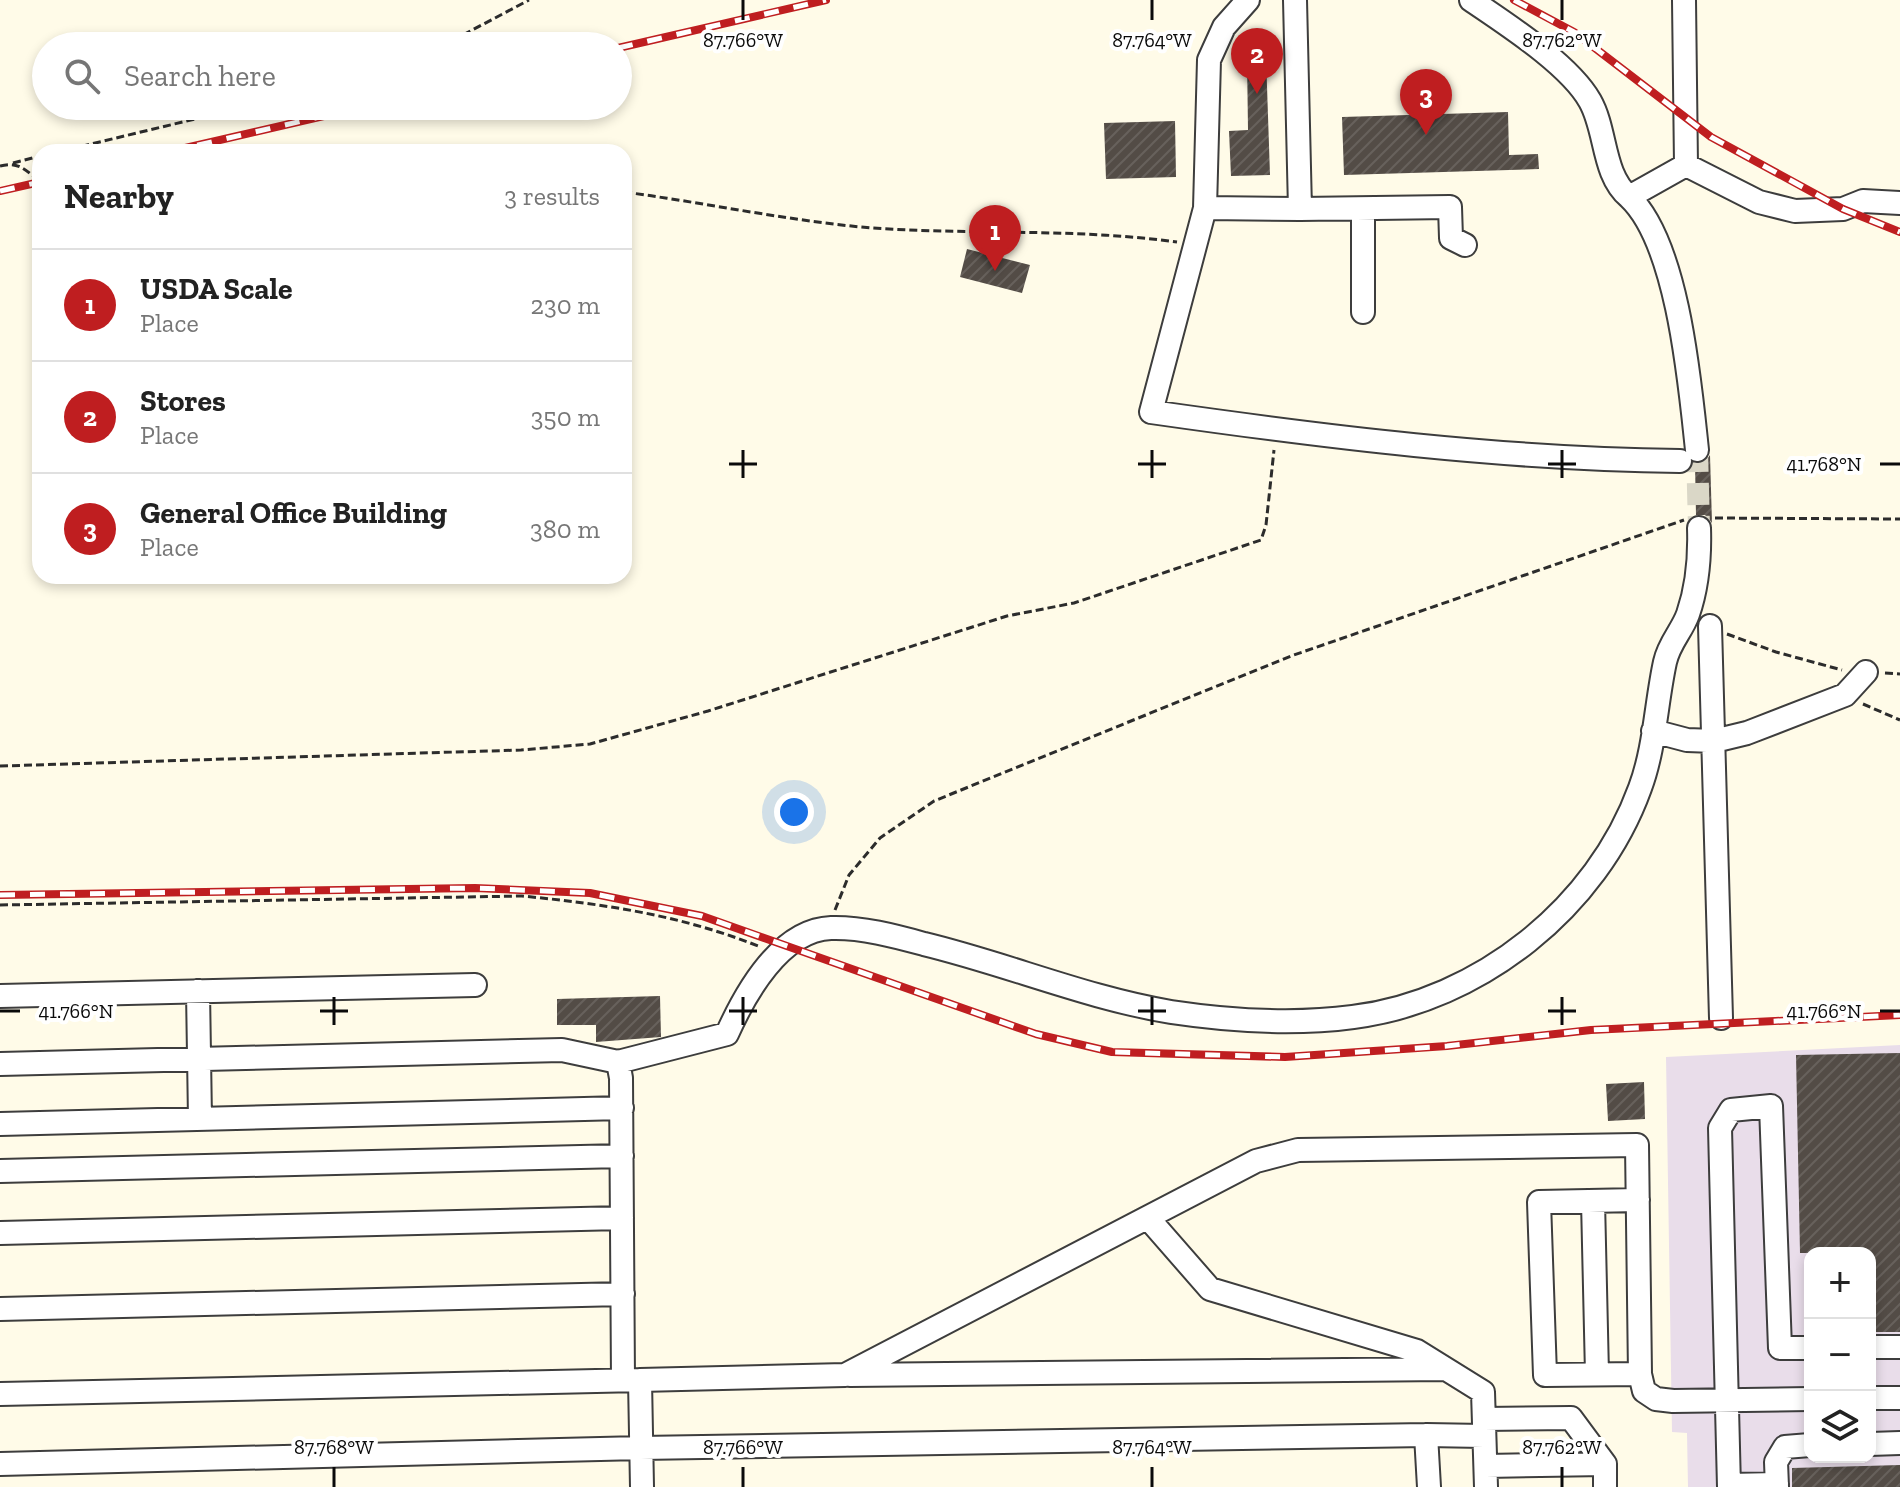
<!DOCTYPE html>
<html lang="en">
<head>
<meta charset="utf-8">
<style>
  :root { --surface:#fff; --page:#f6f6f6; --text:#222; --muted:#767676; --line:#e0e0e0; --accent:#bf1e20 }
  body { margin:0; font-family:"Zilla Slab",serif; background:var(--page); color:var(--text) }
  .controls { position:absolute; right:24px; bottom:24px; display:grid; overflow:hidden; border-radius:16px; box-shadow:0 4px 12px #0003 }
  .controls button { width:72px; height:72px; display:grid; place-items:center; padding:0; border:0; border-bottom:2px solid var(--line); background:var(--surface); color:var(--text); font:40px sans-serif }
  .you { position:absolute; left:794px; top:812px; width:28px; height:28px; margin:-20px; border:6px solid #fff; border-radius:50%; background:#1a73e8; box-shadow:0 0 0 12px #1a73e833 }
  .badge { display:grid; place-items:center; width:52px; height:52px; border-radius:50%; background:var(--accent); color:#fff; font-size:26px; font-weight:700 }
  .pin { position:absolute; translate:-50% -66px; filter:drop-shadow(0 2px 4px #0008) }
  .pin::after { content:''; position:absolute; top:42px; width:28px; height:24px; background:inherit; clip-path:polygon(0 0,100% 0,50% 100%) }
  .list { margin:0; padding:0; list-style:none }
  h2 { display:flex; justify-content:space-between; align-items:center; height:104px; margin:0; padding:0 32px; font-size:34px }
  h2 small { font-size:26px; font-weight:400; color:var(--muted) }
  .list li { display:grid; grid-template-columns:52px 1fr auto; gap:24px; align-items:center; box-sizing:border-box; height:112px; padding:0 32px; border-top:2px solid var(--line) }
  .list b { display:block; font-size:30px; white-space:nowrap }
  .list p { margin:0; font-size:26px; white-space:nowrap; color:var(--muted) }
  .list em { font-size:26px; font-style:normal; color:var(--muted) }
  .icon { flex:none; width:44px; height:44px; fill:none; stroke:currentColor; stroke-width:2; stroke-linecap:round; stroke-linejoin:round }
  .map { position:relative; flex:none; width:1900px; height:1487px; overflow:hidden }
  .search { position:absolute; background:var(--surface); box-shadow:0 4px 12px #0003; left:32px; top:32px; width:600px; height:88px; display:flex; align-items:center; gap:20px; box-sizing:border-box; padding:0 28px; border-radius:44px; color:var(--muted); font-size:30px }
  .panel { position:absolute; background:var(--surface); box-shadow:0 4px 12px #0003; left:32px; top:144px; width:600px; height:440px; border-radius:24px }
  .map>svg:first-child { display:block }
  .industrial { fill:#e9ddea; fill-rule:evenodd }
  .building { fill:url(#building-hatch) }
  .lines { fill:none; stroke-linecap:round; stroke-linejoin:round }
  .minor-tunnel { stroke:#dad7c7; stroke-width:22; stroke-dasharray:22 11; stroke-linecap:butt }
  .minor-casing { stroke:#3d3d3d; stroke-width:26 }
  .path { stroke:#2c2c2c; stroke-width:3; stroke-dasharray:8 4; stroke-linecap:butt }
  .minor { stroke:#fff; stroke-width:22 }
  .rail-casing { stroke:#bf1e20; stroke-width:8 }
  .rail { stroke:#fff; stroke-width:5; stroke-dasharray:15; stroke-linecap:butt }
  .ticks { fill:none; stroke:#0a0a0a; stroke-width:3 }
  .ticks-label { font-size:20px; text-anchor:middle; fill:#0a0a0a; stroke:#fff; stroke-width:8; stroke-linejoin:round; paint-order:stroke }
</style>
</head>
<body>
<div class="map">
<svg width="1900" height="1487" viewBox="0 0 1900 1487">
  <defs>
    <pattern id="building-hatch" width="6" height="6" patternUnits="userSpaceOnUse" patternTransform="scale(2)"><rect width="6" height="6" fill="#534c46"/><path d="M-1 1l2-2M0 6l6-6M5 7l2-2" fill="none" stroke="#67615c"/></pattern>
  </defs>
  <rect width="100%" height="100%" fill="#fffbe8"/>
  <!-- industrial -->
  <path class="industrial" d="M1900,1045V1487H1688L1687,1433L1672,1432L1666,1057ZM1810,1253H1870V1457H1810Z"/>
  <!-- building -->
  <path class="building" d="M1247,57H1266L1270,175L1231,176L1229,131L1248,130Z
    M1508,112L1509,155L1538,154L1539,169L1344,175L1342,117Z
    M1175,121L1176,177L1106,179L1104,123Z
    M967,249L1030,265L1022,293L960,277Z
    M1710,455L1712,523L1705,515H1696L1695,463L1705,462Z
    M660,996L661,1037L596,1042V1025H557V999Z
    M1900,1053V1332H1870V1253H1800L1796,1055Z
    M1644,1082L1645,1119L1608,1121L1606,1084Z
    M1900,1465V1487H1792V1468Z"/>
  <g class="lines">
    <!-- minor-tunnel -->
    <path class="minor-tunnel" d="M1697,450L1699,528"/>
    <defs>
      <path id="minor" d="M1248,0L1224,27L1209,60L1205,208L1151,412C1326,437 1503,459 1680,461
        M1295,0L1300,209L1450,207L1451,238L1465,245
        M1471,0C1506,24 1569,64 1590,101C1607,131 1602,174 1629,197L1686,165L1684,0
        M1686,165L1759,202L1795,211L1843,209L1863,201L1900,203
        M1629,197C1678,243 1690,384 1697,450
        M1205,208L1300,209
        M1363,312V209
        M1710,626L1721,1018
        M1653,731L1687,740L1714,741L1747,733L1845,695L1866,672
        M198,991L200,1119
        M0,996L475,985
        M0,1064L562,1050L618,1062
        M0,1124L622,1108
        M0,1171L622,1156
        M1638,1200L1539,1202L1545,1375L1640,1374
        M1593,1201L1597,1374
        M1148,1218L1210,1289L1417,1351L1483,1392L1486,1487
        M0,1233L622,1218
        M0,1309L623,1294
        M1870,1347H1900
        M850,1375L1445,1369
        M623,1380L621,1078L618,1062L727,1034C745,994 780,930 831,928C861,927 895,936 924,944C1007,964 1087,998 1171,1012C1231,1021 1293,1025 1353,1017C1480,1001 1597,907 1640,788C1655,748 1656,703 1665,662C1669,643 1682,631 1688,614C1698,585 1700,558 1699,528
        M640,1380L845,1375L1256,1161L1298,1150L1637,1145L1640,1374L1644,1391L1656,1399L1673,1401L1810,1399
        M0,1394L640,1380L642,1487
        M1870,1398H1900
        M1484,1419L1571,1418L1605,1464
        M1870,1444L1900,1443
        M0,1464L641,1448L1426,1435
        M1486,1466L1605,1464V1487
        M1729,1485L1777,1484
        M1429,1487L1426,1435L1484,1436
        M1729,1487L1720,1128L1731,1110L1771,1106L1780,1348H1810
        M1777,1487L1776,1462L1785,1447L1810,1445"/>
    </defs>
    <!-- minor casing -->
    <use href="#minor" class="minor-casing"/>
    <!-- path -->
    <path class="path" d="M442,46L529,0
      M58,152L249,106
      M13,163L40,156
      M0,166C18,161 26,170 40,182
      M624,192C707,203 789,221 872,228C974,235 1076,228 1177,242
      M1715,518L1900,519
      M1727,634L1776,652L1842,670
      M1885,673L1900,674
      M1863,704L1900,720
      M0,766L521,750L590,744L708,711L1007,616L1074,603L1261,540L1266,525L1274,450
      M0,905L522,896C604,904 680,915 758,946
      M835,910L849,875L880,838L934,801L1291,656L1684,520"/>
    <!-- minor -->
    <use href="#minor" class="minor"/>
    <defs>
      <path id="rail" d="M1514,0L1574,32L1711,137L1843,209L1900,232
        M618,48L826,0
        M168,152L367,106
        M0,191L40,182
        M0,895L475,888L590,893L702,916L1036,1034L1112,1052L1285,1057L1447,1046L1591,1030L1900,1015"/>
    </defs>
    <!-- rail casing -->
    <use href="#rail" class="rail-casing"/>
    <!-- rail -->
    <use href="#rail" class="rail"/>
  </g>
  <!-- ticks -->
  <path class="ticks" d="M743,0V20M1152,0V20M1562,0V20M743,450V478M1152,450V478M1562,450V478M729,464H757M1138,464H1166M1548,464H1576M1880,464H1900M334,997V1025M743,997V1025M1152,997V1025M1562,997V1025M0,1011H20M320,1011H348M729,1011H757M1138,1011H1166M1548,1011H1576M1880,1011H1900M334,1467V1487M743,1467V1487M1152,1467V1487M1562,1467V1487"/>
  <g class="ticks-label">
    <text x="743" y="47">87.766°W</text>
    <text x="1152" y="47">87.764°W</text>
    <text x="1562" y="47">87.762°W</text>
    <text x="1824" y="471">41.768°N</text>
    <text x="76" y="1018">41.766°N</text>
    <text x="1824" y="1018">41.766°N</text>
    <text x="334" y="1454">87.768°W</text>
    <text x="743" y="1454">87.766°W</text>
    <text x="1152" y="1454">87.764°W</text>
    <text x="1562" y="1454">87.762°W</text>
  </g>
</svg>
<div class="controls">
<button>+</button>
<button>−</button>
<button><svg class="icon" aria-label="layers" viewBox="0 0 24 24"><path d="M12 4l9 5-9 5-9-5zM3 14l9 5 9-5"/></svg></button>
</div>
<div class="you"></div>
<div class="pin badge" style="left:995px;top:271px">1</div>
<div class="pin badge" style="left:1257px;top:94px">2</div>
<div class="pin badge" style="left:1426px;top:135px">3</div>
<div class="search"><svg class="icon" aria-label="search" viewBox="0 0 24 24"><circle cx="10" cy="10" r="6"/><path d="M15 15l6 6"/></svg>Search here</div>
<section class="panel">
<h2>Nearby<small>3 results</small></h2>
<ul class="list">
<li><span class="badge">1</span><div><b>USDA Scale</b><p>Place</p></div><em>230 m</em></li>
<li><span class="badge">2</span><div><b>Stores</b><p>Place</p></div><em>350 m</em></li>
<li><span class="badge">3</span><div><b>General Office Building</b><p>Place</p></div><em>380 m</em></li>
</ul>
</section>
</div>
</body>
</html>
